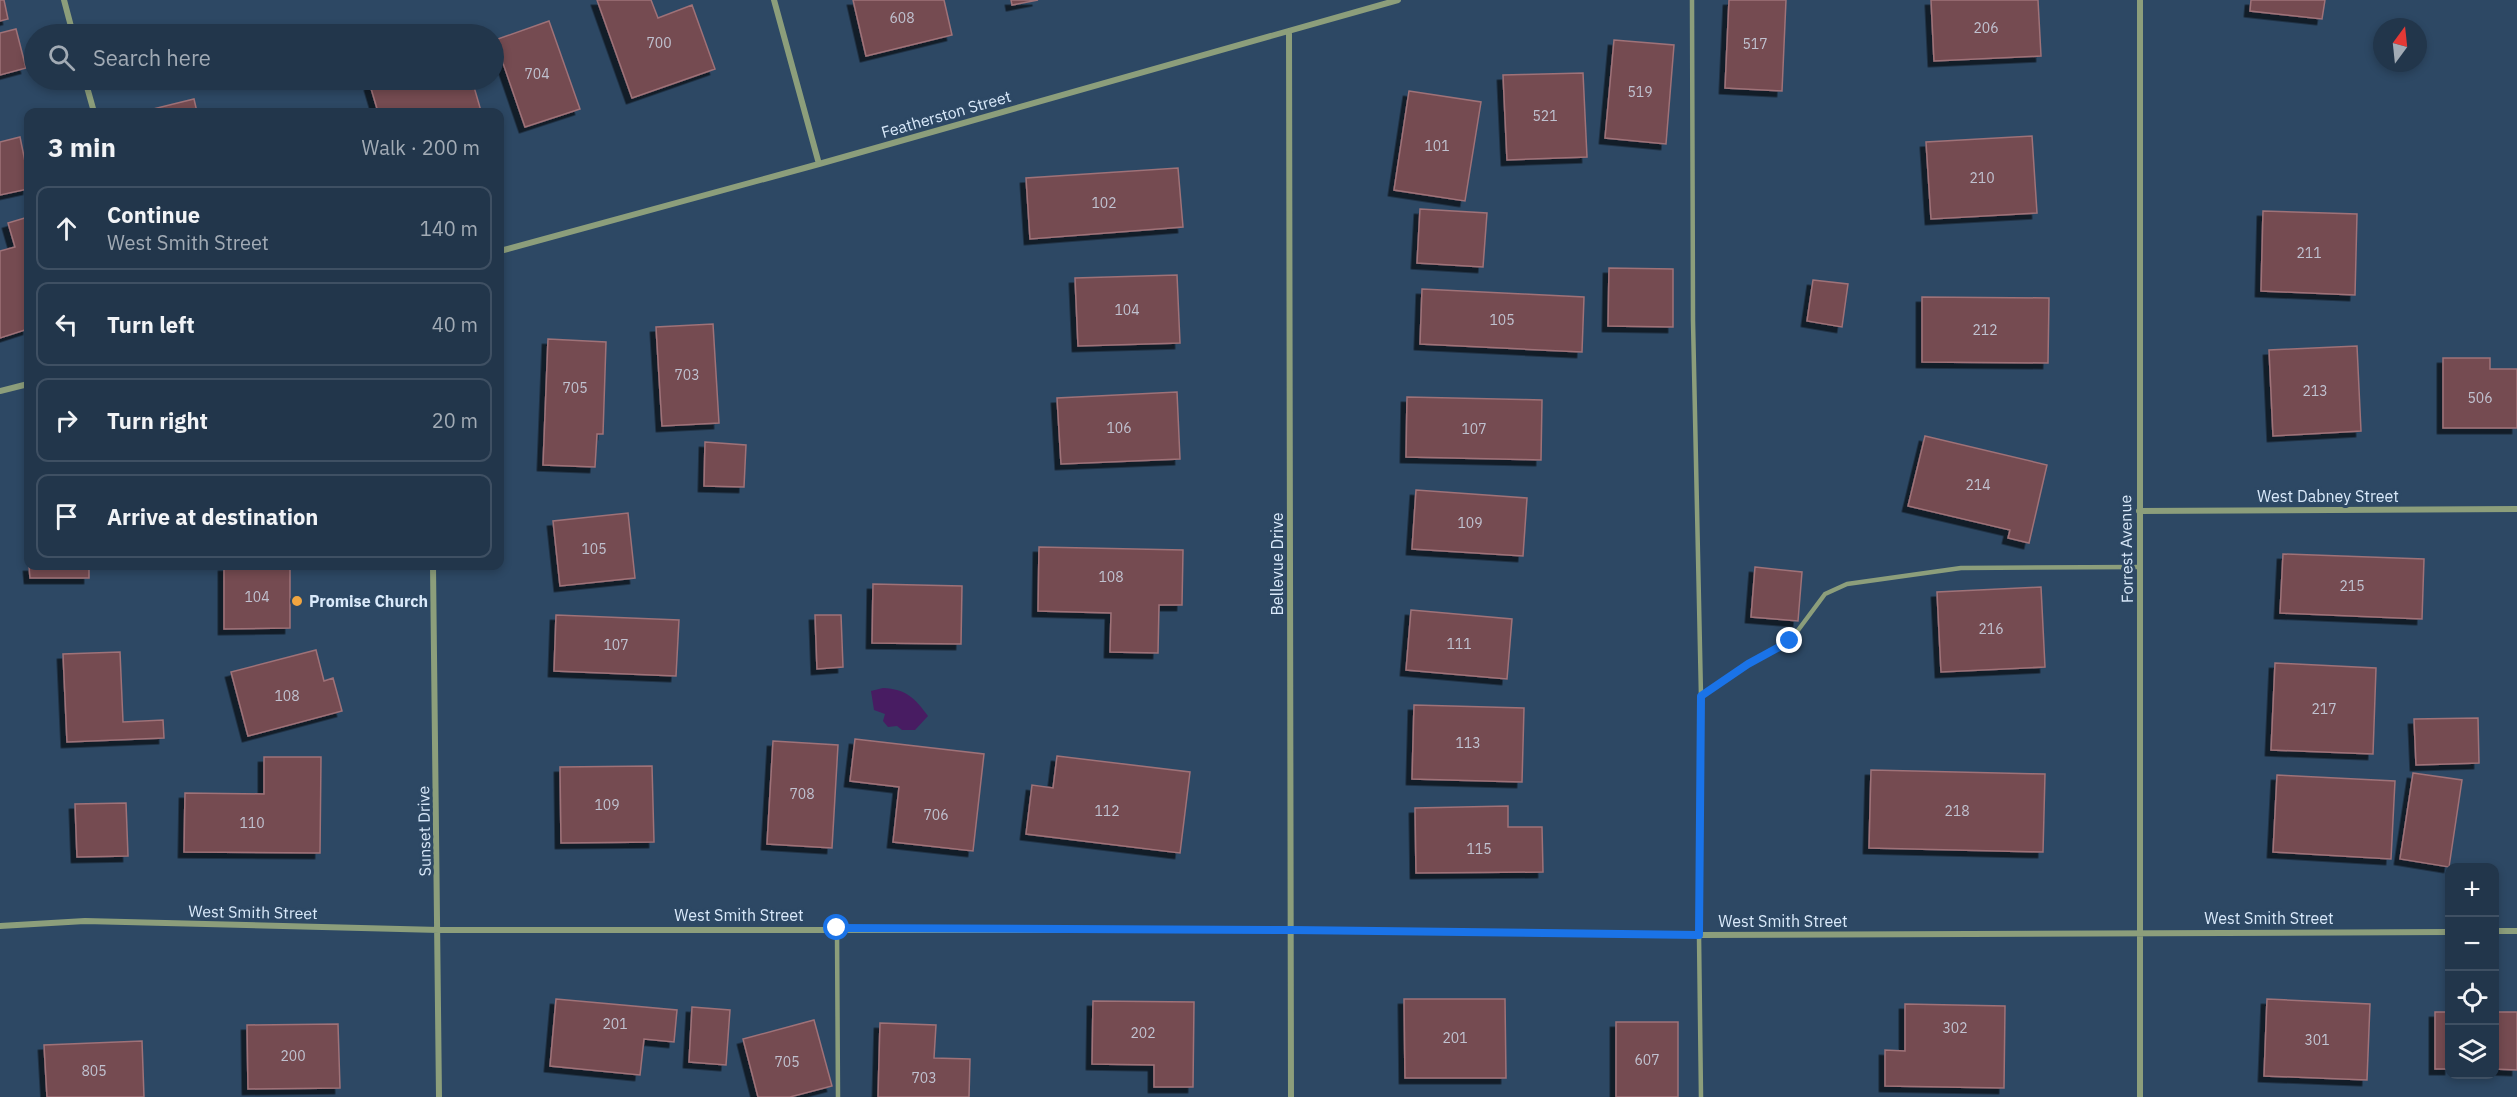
<!DOCTYPE html>
<html lang="en">
<head>
<meta charset="utf-8">
<style>
  :root { --surface:#22364b; --page:#2a3e52; --text:#f1f3f6; --muted:#a2abb5; --line:#3f5063 }
  body { margin:0; font-family:"IBM Plex Sans",sans-serif; background:var(--page); color:var(--text) }
  .controls { position:absolute; right:18px; bottom:18px; display:grid; overflow:hidden; border-radius:12px; box-shadow:0 3px 9px #0003 }
  .controls button { width:54px; height:54px; display:grid; place-items:center; padding:0; border:0; border-bottom:2px solid var(--line); background:var(--surface); color:var(--text); font:30px sans-serif }
  .compass { position:absolute; left:2373px; top:18px; width:54px; height:54px; border-radius:50%; background:var(--surface); box-shadow:0 3px 9px #0003; rotate:15deg }
  .stop { position:absolute; width:18px; height:18px; margin:-14px; border:4px solid #1a73e8; border-radius:50%; background:#fff }
  .stop.end { background:#1a73e8; border-color:#fff; box-shadow:0 2px 6px #0008 }
  .list { margin:0; padding:0; list-style:none }
  h2 { display:flex; justify-content:space-between; align-items:center; height:78px; margin:0; padding:0 24px; font-size:26px }
  h2 small { font-size:20px; font-weight:400; color:var(--muted) }
  .list li { display:grid; grid-template-columns:39px 1fr auto; gap:18px; align-items:center; box-sizing:border-box; height:84px; margin:0 12px 12px; padding:0 12px; border:2px solid var(--line); border-radius:12px }
  .list b { display:block; font-size:22px; white-space:nowrap }
  .list p { margin:0; font-size:20px; white-space:nowrap; color:var(--muted) }
  .list em { font-size:20px; font-style:normal; color:var(--muted) }
  .icon { flex:none; width:33px; height:33px; fill:none; stroke:currentColor; stroke-width:2; stroke-linecap:round; stroke-linejoin:round }
  .map { position:relative; flex:none; width:2517px; height:1097px; overflow:hidden }
  .search { position:absolute; background:var(--surface); box-shadow:0 3px 9px #0003; left:24px; top:24px; width:480px; height:66px; display:flex; align-items:center; gap:15px; box-sizing:border-box; padding:0 21px; border-radius:33px; color:var(--muted); font-size:22px }
  .panel { position:absolute; background:var(--surface); box-shadow:0 3px 9px #0003; left:24px; top:108px; width:480px; height:462px; border-radius:12px }
  .map>svg:first-child { display:block }
  .water { fill:#481c62 }
  .building { fill:#744b51; stroke:#9f7278; stroke-width:1.5; filter:url(#shadow) }
  .lines { fill:none; stroke-linecap:round; stroke-linejoin:round }
  .service { stroke:#8c9e7b; stroke-width:4.5 }
  .minor { stroke:#8c9e7b; stroke-width:6 }
  .route { stroke:#1a73e8; stroke-width:8 }
  .poi-dot { fill:#f1a540; stroke:#2d4864; stroke-width:2 }
  .labels { text-anchor:middle; stroke-width:6; stroke-linejoin:round; paint-order:stroke }
  .number-label { font-size:14px; fill:#c0c2d0 }
  .street-label { font-size:16px; fill:#d9e9fa; stroke:#2d4864 }
  .poi-label { font-size:16px; font-weight:bold; fill:#d9e9fa; stroke:#2d4864; text-anchor:start }
</style>
</head>
<body>
<div class="map">
<svg width="2517" height="1097" viewBox="0 0 2517 1097">
  <defs>
    <filter id="shadow"><feDropShadow dx="-5.5" dy="5.5" stdDeviation="0" flood-color="#0009"/></filter>
  </defs>
  <rect width="100%" height="100%" fill="#2d4864"/>
  <!-- water -->
  <path class="water" d="M883,688C906,689 915,698 928,716L915,730H902L897,726L888,727L883,721L885,714L874,710L871,691Z"/>
  <!-- building -->
  <path class="building" d="M0,0H4L8,19L0,21Z
    M597,0H651L658,18L692,5L715,69L632,98Z
    M853,0H944L952,35L866,56Z
    M1011,0H1038L1012,5Z
    M1729,0H1786L1782,91L1725,88Z
    M1931,0H2038L2041,56L1934,61Z
    M2251,0H2325L2322,19L2250,11Z
    M549,21L580,109L525,127L495,40Z
    M16,29L26,68L0,75V33Z
    M1614,40L1674,45L1666,144L1605,138Z
    M1583,73L1587,157L1507,160L1503,75Z
    M390,80H472L481,111L378,112L370,85Z
    M1409,91L1481,102L1465,201L1394,190Z
    M194,99L197,112H154L153,109Z
    M2032,136L2037,213L1931,219L1926,142Z
    M20,137L28,176V189L0,195V142Z
    M1178,168L1183,227L1030,239L1026,178Z
    M1420,209L1487,213L1483,267L1417,263Z
    M2263,211L2357,214L2355,295L2261,291Z
    M28,217V329L0,338V251L15,247L8,223Z
    M1609,268L1673,269V327L1608,326Z
    M1177,275L1180,343L1078,346L1075,278Z
    M1813,280L1848,284L1842,327L1807,321Z
    M1422,289L1584,297L1582,352L1420,344Z
    M1922,297L2049,298L2048,363L1922,362Z
    M713,324L719,423L662,426L656,327Z
    M548,339L606,342L603,434H597L595,467L543,465Z
    M2357,346L2361,431L2273,436L2269,350Z
    M2443,358H2490V369H2517V428H2443Z
    M1177,392L1180,459L1061,464L1057,398Z
    M1407,397L1542,400L1541,460L1406,457Z
    M1925,436L2047,465L2029,543L2008,538L2010,530L1908,506Z
    M705,442L746,445L744,487L704,486Z
    M1416,490L1527,498L1523,556L1412,549Z
    M628,513L635,578L560,586L553,521Z
    M1039,547L1183,550L1182,605H1159L1158,653L1110,652L1111,613L1038,611Z
    M2283,554L2424,559L2422,619L2280,613Z
    M29,566H89V578H30Z
    M224,566H290V628L224,629Z
    M1755,567L1802,572L1798,621L1751,617Z
    M873,584L962,586L961,644L872,643Z
    M2041,587L2045,667L1941,672L1937,592Z
    M1411,610L1512,619L1507,679L1406,670Z
    M556,615L679,620L676,676L554,671Z
    M815,615H841L843,667L817,669Z
    M316,650L324,681L333,678L342,711L248,736L231,672Z
    M120,652L123,722L163,720L164,738L67,742L63,654Z
    M2275,663L2376,668L2373,754L2271,750Z
    M1414,705L1524,708L1522,782L1412,779Z
    M2478,718L2479,763L2416,765L2414,719Z
    M855,739L984,754L973,851L893,842L899,787L850,781Z
    M773,741L838,745L832,848L767,844Z
    M1057,756L1190,772L1180,853L1026,834L1032,785L1053,788Z
    M264,757H321L320,853L184,852L185,793L264,794Z
    M652,766L654,842L561,843L560,767Z
    M1871,770L2045,774L2043,852L1869,848Z
    M2413,773L2462,780L2449,867L2400,859Z
    M2277,775L2395,781L2391,859L2273,852Z
    M126,803L128,856L77,857L75,804Z
    M1508,806V827H1542L1543,872L1416,873L1415,808Z
    M556,999L677,1010L674,1042L644,1039L640,1075L550,1066Z
    M1404,999H1505L1506,1078H1405Z
    M2267,999L2370,1004L2367,1080L2264,1076Z
    M1093,1001L1194,1002L1193,1087H1154V1065L1092,1064Z
    M1905,1004L2005,1006L2004,1088L1885,1086V1050L1905,1051Z
    M692,1007L730,1010L726,1065L689,1062Z
    M2435,1012H2450V1069H2435Z
    M2494,1012H2517V1070L2494,1069Z
    M814,1020L832,1086L790,1097H758L743,1039Z
    M1616,1022H1678V1097H1616Z
    M880,1023L936,1025L934,1058L970,1059L969,1097H878Z
    M338,1024L340,1088L248,1089L247,1025Z
    M142,1041L144,1097H47L44,1045Z"/>
  <g class="lines">
    <!-- service -->
    <path class="service" d="M1692,0L1693,321L1701,696L1699,935L1701,1097
      M1701,696L1748,664L1790,641L1825,594L1847,584L1961,568L2140,567
      M837,929L838,1097"/>
    <!-- minor -->
    <path class="minor" d="M64,0L73,34
      M774,0L819,164
      M2140,0V1097
      M1289,31L1291,1097
      M85,80L94,112
      M500,251L819,164L1398,0
      M0,391L28,384
      M2139,511L2517,509
      M433,566L439,1097
      M0,926L85,921L439,930H1292L1699,935L2450,932
      M2494,931H2517"/>
  </g>
  <g class="lines">
    <!-- route -->
    <path class="route" d="M837,928L1292,930L1699,935L1701,696L1748,664L1790,641"/>
  </g>
  <!-- markers -->
  <circle class="poi-dot" cx="297" cy="601" r="6"/>
  <g class="labels">
    <!-- number labels -->
    <g class="number-label">
      <text x="902" y="23">608</text>
      <text x="1986" y="33">206</text>
      <text x="659" y="48">700</text>
      <text x="1755" y="49">517</text>
      <text x="537" y="79">704</text>
      <text x="1640" y="97">519</text>
      <text x="1545" y="121">521</text>
      <text x="1437" y="151">101</text>
      <text x="1982" y="183">210</text>
      <text x="1104" y="208">102</text>
      <text x="2309" y="258">211</text>
      <text x="1127" y="315">104</text>
      <text x="1502" y="325">105</text>
      <text x="1985" y="335">212</text>
      <text x="687" y="380">703</text>
      <text x="575" y="393">705</text>
      <text x="2315" y="396">213</text>
      <text x="2480" y="403">506</text>
      <text x="1119" y="433">106</text>
      <text x="1474" y="434">107</text>
      <text x="1978" y="490">214</text>
      <text x="1470" y="528">109</text>
      <text x="594" y="554">105</text>
      <text x="1111" y="582">108</text>
      <text x="2352" y="591">215</text>
      <text x="257" y="602">104</text>
      <text x="1991" y="634">216</text>
      <text x="1459" y="649">111</text>
      <text x="616" y="650">107</text>
      <text x="287" y="701">108</text>
      <text x="2324" y="714">217</text>
      <text x="1468" y="748">113</text>
      <text x="802" y="799">708</text>
      <text x="607" y="810">109</text>
      <text x="1107" y="816">112</text>
      <text x="1957" y="816">218</text>
      <text x="936" y="820">706</text>
      <text x="252" y="828">110</text>
      <text x="1479" y="854">115</text>
      <text x="615" y="1029">201</text>
      <text x="1955" y="1033">302</text>
      <text x="1143" y="1038">202</text>
      <text x="1455" y="1043">201</text>
      <text x="2317" y="1045">301</text>
      <text x="293" y="1061">200</text>
      <text x="1647" y="1065">607</text>
      <text x="787" y="1067">705</text>
      <text x="94" y="1076">805</text>
      <text x="924" y="1083">703</text>
    </g>
    <!-- street labels -->
    <g class="street-label">
      <text transform="translate(946 114) rotate(-16)" y="6">Featherston Street</text>
      <text x="2328" y="502">West Dabney Street</text>
      <text transform="translate(2126 549) rotate(-91)" y="6">Forrest Avenue</text>
      <text transform="translate(1277 564) rotate(-90)" y="6">Bellevue Drive</text>
      <text transform="translate(424 831) rotate(-91)" y="6">Sunset Drive</text>
      <text transform="translate(253 912) rotate(1)" y="6">West Smith Street</text>
      <text x="739" y="921">West Smith Street</text>
      <text x="2269" y="924">West Smith Street</text>
      <text x="1783" y="927">West Smith Street</text>
    </g>
    <!-- poi labels -->
    <g class="poi-label">
      <text x="309" y="607">Promise Church</text>
    </g>
  </g>
</svg>
<div class="controls">
<button>+</button>
<button>−</button>
<button><svg class="icon" aria-label="locate" viewBox="0 0 24 24"><circle cx="12" cy="12" r="6"/><path d="M12 2v4M12 18v4M2 12h4M18 12h4"/></svg></button>
<button><svg class="icon" aria-label="layers" viewBox="0 0 24 24"><path d="M12 4l9 5-9 5-9-5zM3 14l9 5 9-5"/></svg></button>
</div>
<svg class="compass" viewBox="-18 -18 36 36"><path d="M0-13l5 13h-10z" fill="#e53935"/><path d="M0 13l5-13h-10z" fill="#a2abb5"/></svg>
<div class="stop" style="left:837px;top:928px"></div>
<div class="stop end" style="left:1790px;top:641px"></div>
<div class="search"><svg class="icon" aria-label="search" viewBox="0 0 24 24"><circle cx="10" cy="10" r="6"/><path d="M15 15l6 6"/></svg>Search here</div>
<section class="panel">
<h2>3 min<small>Walk · 200 m</small></h2>
<ul class="list">
<li><svg class="icon" aria-label="ahead" viewBox="0 0 24 24"><path d="M12 20V5M6 11l6-6 6 6"/></svg><div><b>Continue</b><p>West Smith Street</p></div><em>140 m</em></li>
<li><svg class="icon" aria-label="left" viewBox="0 0 24 24"><path d="M17 20v-9H6M10 6l-5 5 5 5"/></svg><div><b>Turn left</b></div><em>40 m</em></li>
<li><svg class="icon" aria-label="right" viewBox="0 0 24 24"><path d="M7 20v-9h11M14 6l5 5-5 5"/></svg><div><b>Turn right</b></div><em>20 m</em></li>
<li><svg class="icon" aria-label="arrive" viewBox="0 0 24 24"><path d="M6 21V4h12l-3 4 3 4H6"/></svg><div><b>Arrive at destination</b></div></li>
</ul>
</section>
</div>
</body>
</html>
